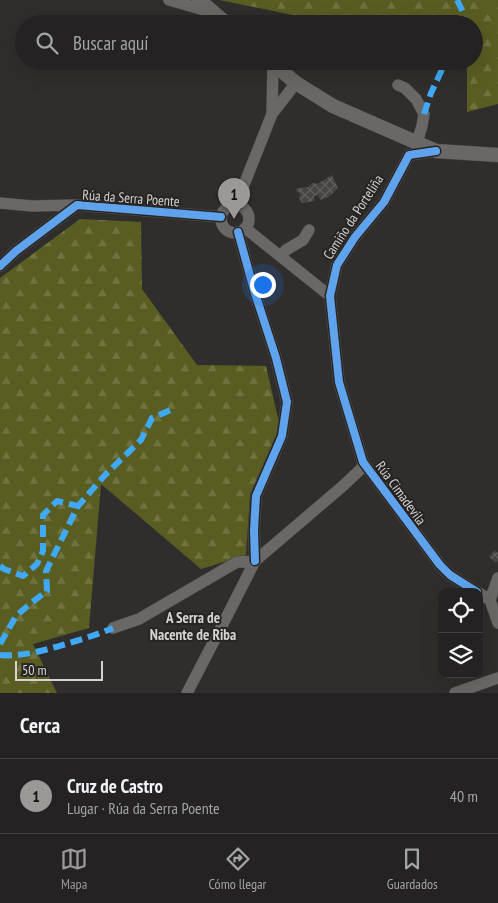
<!DOCTYPE html>
<html lang="es">
<head>
<meta charset="utf-8">
<style>
  :root { --surface:#242222; --page:#302f2f; --text:#f1f3f6; --muted:#a3a4a5; --line:#413f40; --accent:#9b9998 }
  body { margin:0; font-family:"PT Sans Narrow",sans-serif; background:var(--page); color:var(--text) }
  .controls { position:absolute; right:15px; bottom:15px; display:grid; overflow:hidden; border-radius:10px; box-shadow:0 5px 20px #0002 }
  .controls button { width:45px; height:45px; display:grid; place-items:center; padding:0; border:0; border-bottom:1px solid var(--line); background:var(--surface); color:var(--text); font:25px sans-serif }
  .scale { position:absolute; left:15px; bottom:12px; width:88px; box-sizing:border-box; padding-left:5px; border:2px solid #d5d3d1; border-top:0; font-size:14px; line-height:18px; white-space:nowrap; color:#d5d3d1; -webkit-text-stroke:4px #272422; paint-order:stroke }
  .you { position:absolute; left:262px; top:284px; width:18px; height:18px; margin:-12px; border:4px solid #fff; border-radius:50%; background:#1a73e8; box-shadow:0 0 0 8px #1a73e833 }
  .badge { display:grid; place-items:center; width:32px; height:32px; border-radius:50%; background:var(--accent); color:#111; font-size:16px; font-weight:700 }
  .pin { position:absolute; translate:-50% -41px; filter:drop-shadow(0 1px 2px #0008) }
  .pin::after { content:''; position:absolute; top:26px; width:18px; height:15px; background:inherit; clip-path:polygon(0 0,100% 0,50% 100%) }
  .list { margin:0; padding:0; list-style:none }
  h2 { display:flex; justify-content:space-between; align-items:center; height:65px; margin:0; padding:0 20px; font-size:21px }
  h2 small { font-size:16px; font-weight:400; color:var(--muted) }
  .list li { display:grid; grid-template-columns:32px 1fr auto; gap:15px; align-items:center; box-sizing:border-box; height:75px; padding:0 20px; border-top:1px solid var(--line) }
  .list b { display:block; font-size:19px; white-space:nowrap }
  .list p { margin:0; font-size:16px; white-space:nowrap; color:var(--muted) }
  .list em { font-size:16px; font-style:normal; color:var(--muted) }
  .icon { flex:none; width:28px; height:28px; fill:none; stroke:currentColor; stroke-width:2; stroke-linecap:round; stroke-linejoin:round }
  .map { position:relative; flex:none; width:498px; height:693px; overflow:hidden }
  .search { position:absolute; background:var(--surface); box-shadow:0 5px 20px #0002; left:15px; right:15px; top:15px; height:55px; display:flex; align-items:center; gap:12px; box-sizing:border-box; padding:0 18px; border-radius:28px; color:var(--muted); font-size:19px }
  .sheet { height:140px; background:var(--surface) }
  nav { display:flex; justify-content:space-around; align-items:center; box-sizing:border-box; height:70px; border-top:1px solid var(--line); background:var(--surface); font-size:14px; color:var(--muted) }
  nav a { display:grid; justify-items:center; gap:2px }
  nav .on { color:var(--accent) }
  .map>svg:first-child { display:block }
  .forest { fill:url(#forest-firs) }
  .building { fill:url(#building-cross-hatch) }
  .lines { fill:none; stroke-linecap:round; stroke-linejoin:round }
  .minor-casing { stroke:#4d4c4a; stroke-width:12 }
  .tertiary-casing { stroke:#4d4c4a; stroke-width:15 }
  .minor { stroke:#696867; stroke-width:11 }
  .tertiary { stroke:#696867; stroke-width:14 }
  .quiet { stroke:#3fa9f5; stroke-width:6; stroke-dasharray:12 6; stroke-linecap:butt }
  .cycleway-casing { stroke:#272422; stroke-width:11 }
  .cycleway { stroke:#60a3ed; stroke-width:8 }
  .labels { text-anchor:middle; stroke-width:4; stroke-linejoin:round; paint-order:stroke }
  .street-label { font-size:14px; fill:#d5d3d1; stroke:#272422 }
  .neighbourhood-label { font-size:15px; font-weight:bold; fill:#d5d3d1; stroke:#272422 }
</style>
</head>
<body>
<div class="map">
<svg width="498" height="693" viewBox="0 0 498 693">
  <defs>
    <pattern id="forest-firs" width="22" height="20" patternUnits="userSpaceOnUse" patternTransform="scale(1.25)"><rect width="22" height="20" fill="#595d21"/><path d="M5 1l3.5 6h-7zM16 11l3.5 6h-7z" fill="#707340"/></pattern>
    <pattern id="building-cross-hatch" width="8" height="8" patternUnits="userSpaceOnUse" patternTransform="scale(1.25)"><rect width="8" height="8" fill="#464544"/><path d="M0 0l8 8M0 8l8-8" fill="none" stroke="#605f5e"/></pattern>
  </defs>
  <rect width="100%" height="100%" fill="#302e2d"/>
  <!-- forest -->
  <path class="forest" d="M219,0H498V104L467,112V61H474V24H337Z
    M80,219L141,222L142,289L197,365L266,366L280,427L250,494L246,555L201,569L101,484L89,628L33,644L57,693H0V278Z"/>
  <!-- building -->
  <path class="building" d="M332,175L338,188L330,196L321,200L318,195L314,196L315,201L302,203L299,198L300,194L295,189L308,187L310,185L313,183L317,184Z
    M495,550L498,553V560L496,563L489,557Z"/>
  <g class="lines">
    <defs>
      <path id="minor" d="M169,0L211,12
        M398,85L405,88L416,99L424,114L422,126L417,142
        M272,114L273,64
        M436,151L409,155L384,202L355,237L337,265L330,296L339,382L363,462L440,565L450,575L477,592
        M0,203L32,206L77,205
        M236,205L272,114L296,83
        M221 219a14 14 0 1 1 28 0a14 14 0 1 1-28 0Z
        M245,228L330,296
        M238,232L254,290L276,358L287,402L282,436L256,496L254,530L255,561
        M281,257L286,250L303,240L309,230
        M0,266L16,251L77,205L221,217
        M479,593L490,600L498,623
        M490,600L498,578
        M113,628L139,619L237,562L255,561
        M187,693L226,618L255,561L344,485L365,465
        M455,693L498,678"/>
      <path id="tertiary" d="M199,0L227,24
        M270,61L296,83L333,106L436,151L498,155"/>
    </defs>
    <!-- minor casing -->
    <use href="#minor" class="minor-casing"/>
    <!-- tertiary casing -->
    <use href="#tertiary" class="tertiary-casing"/>
    <!-- minor -->
    <use href="#minor" class="minor"/>
    <!-- tertiary -->
    <use href="#tertiary" class="tertiary"/>
    <!-- quiet -->
    <path class="quiet" d="M457,0L463,12V24
      M424,114L431,93L446,61
      M0,566L4,569L23,576L37,564L43,551V515L57,501L78,506
      M0,644L16,616L31,603L47,591L46,571L78,506L106,474L141,440L152,418L173,409
      M0,655C26,657 52,648 76,641C89,637 101,633 113,628"/>
    <defs>
      <path id="cycleway" d="M436,151L409,155L384,202L355,237L337,265L330,296L339,382L363,462L440,565L450,575L477,592
        M238,232L254,290L276,358L287,402L282,436L256,496L254,530L255,561
        M0,266L16,251L77,205L221,217"/>
    </defs>
    <!-- cycleway casing -->
    <use href="#cycleway" class="cycleway-casing"/>
    <!-- cycleway -->
    <use href="#cycleway" class="cycleway"/>
  </g>
  <g class="labels">
    <!-- street labels -->
    <g class="street-label">
      <text transform="translate(131 198) rotate(4)" y="5">Rúa da Serra Poente</text>
      <text transform="translate(353 217) rotate(-57)" y="5">Camiño da Porteliña</text>
      <text transform="translate(401 493) rotate(54)" y="5">Rúa Cimadevila</text>
    </g>
    <!-- neighbourhood labels -->
    <g class="neighbourhood-label">
      <text x="193" y="623">A Serra de<tspan x="193" dy="17">Nacente de Riba</tspan></text>
    </g>
  </g>
</svg>
<div class="controls">
<button><svg class="icon" aria-label="locate" viewBox="0 0 24 24"><circle cx="12" cy="12" r="6"/><path d="M12 2v4M12 18v4M2 12h4M18 12h4"/></svg></button>
<button><svg class="icon" aria-label="layers" viewBox="0 0 24 24"><path d="M12 4l9 5-9 5-9-5zM3 14l9 5 9-5"/></svg></button>
</div>
<div class="scale">50 m</div>
<div class="you"></div>
<div class="pin badge" style="left:234px;top:219px">1</div>
<div class="search"><svg class="icon" aria-label="search" viewBox="0 0 24 24"><circle cx="10" cy="10" r="6"/><path d="M15 15l6 6"/></svg>Buscar aquí</div>
</div>
<section class="sheet">
<h2>Cerca<small></small></h2>
<ul class="list">
<li><span class="badge">1</span><div><b>Cruz de Castro</b><p>Lugar · Rúa da Serra Poente</p></div><em>40 m</em></li>
</ul>
</section>
<nav>
<a class="on"><svg class="icon" aria-label="map" viewBox="0 0 24 24"><path d="M3 6l6-2 6 2 6-2v14l-6 2-6-2-6 2zM9 4v14M15 6v14"/></svg>Mapa</a>
<a><svg class="icon" aria-label="directions" viewBox="0 0 24 24"><path d="M12 3l9 9-9 9-9-9zM9 14v-3h6M13 9l2 2-2 2"/></svg>Cómo llegar</a>
<a><svg class="icon" aria-label="saved" viewBox="0 0 24 24"><path d="M7 4h10v16l-5-4-5 4z"/></svg>Guardados</a>
</nav>
</body>
</html>
